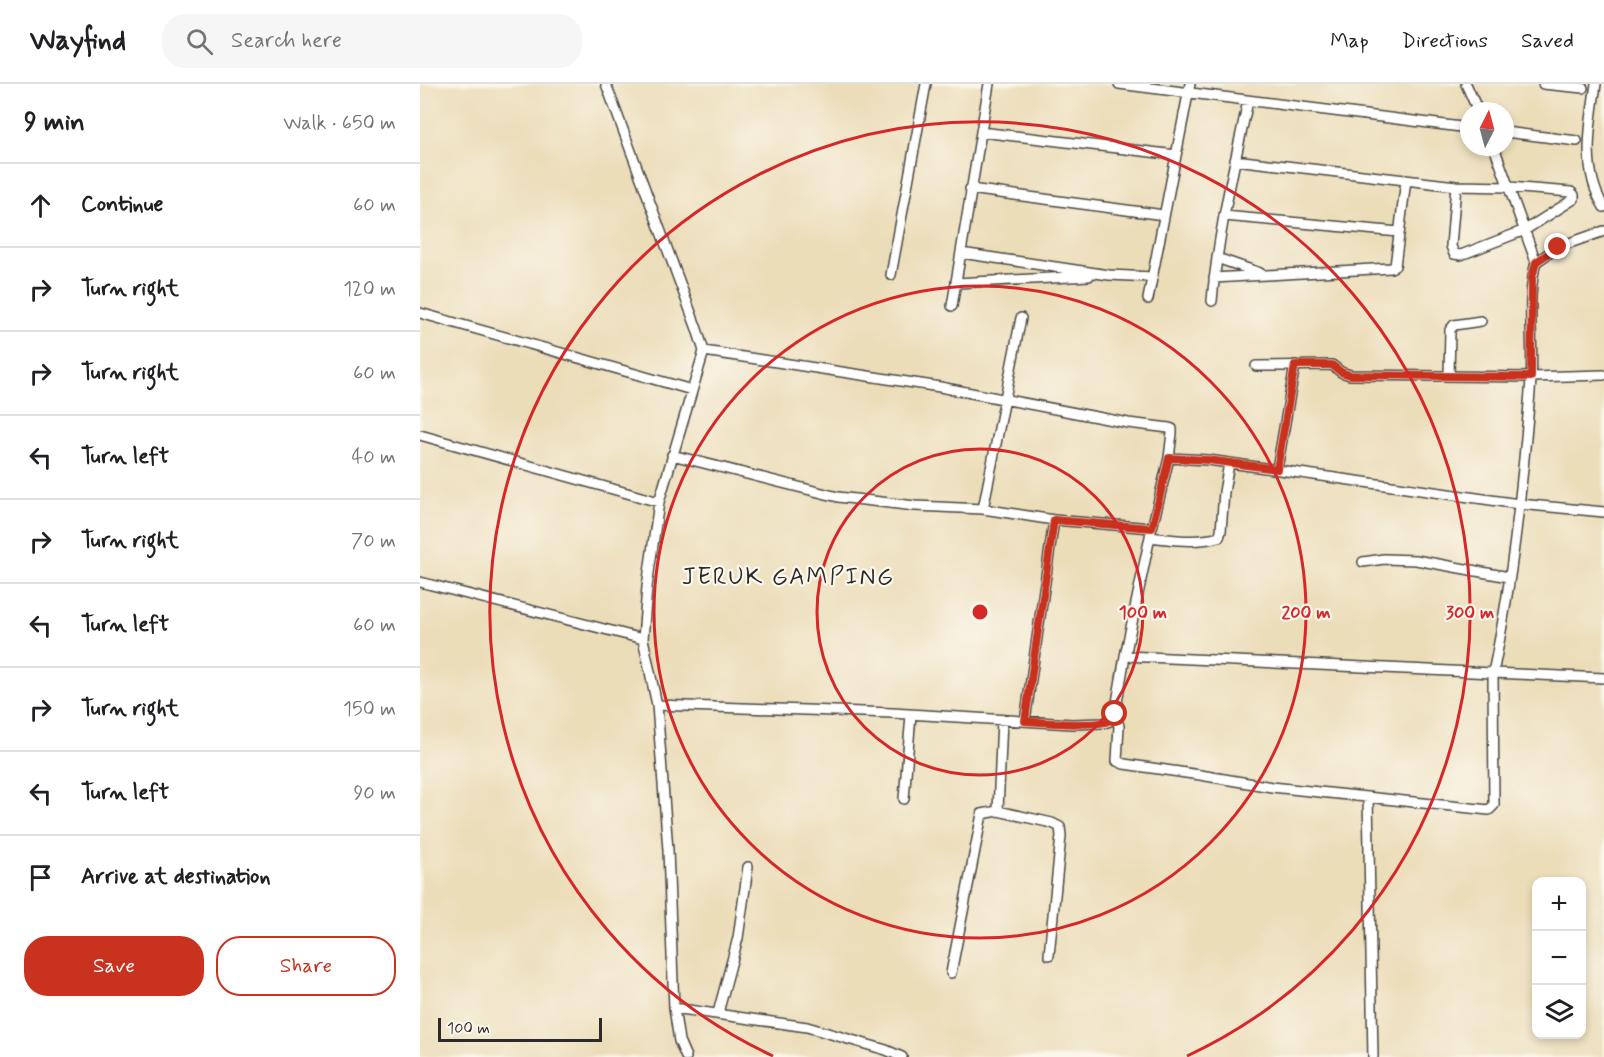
<!DOCTYPE html>
<html lang="en">
<head>
<meta charset="utf-8">
<style>
  :root { --surface:#fff; --page:#f6f6f6; --text:#202124; --muted:#757577; --line:#e0e0e0; --accent:#c8321e }
  body { margin:0; font-family:Mynerve,sans-serif; background:var(--page); color:var(--text) }
  .controls { position:absolute; right:18px; bottom:18px; display:grid; overflow:hidden; border-radius:12px; box-shadow:0 3px 9px #0003 }
  .controls button { width:54px; height:54px; display:grid; place-items:center; padding:0; border:0; border-bottom:2px solid var(--line); background:var(--surface); color:var(--text); font:30px sans-serif }
  .compass { position:absolute; left:1040px; top:18px; width:54px; height:54px; border-radius:50%; background:var(--surface); box-shadow:0 3px 9px #0003; rotate:6deg }
  .scale { position:absolute; left:18px; bottom:15px; width:164px; box-sizing:border-box; padding-left:6px; border:3px solid #2b2b2b; border-top:0; font-size:16px; line-height:21px; white-space:nowrap; color:#2b2b2b; -webkit-text-stroke:4px #fbf7ec; paint-order:stroke }
  .stop { position:absolute; width:18px; height:18px; margin:-14px; border:4px solid #c8321e; border-radius:50%; background:#fff }
  .stop.end { background:#c8321e; border-color:#fff; box-shadow:0 2px 6px #0008 }
  .list { margin:0; padding:0; list-style:none }
  h2 { display:flex; justify-content:space-between; align-items:center; height:78px; margin:0; padding:0 24px; font-size:26px }
  h2 small { font-size:20px; font-weight:400; color:var(--muted) }
  .list li { display:grid; grid-template-columns:39px 1fr auto; gap:18px; align-items:center; box-sizing:border-box; height:84px; padding:0 24px; border-top:2px solid var(--line) }
  .list b { display:block; font-size:22px; white-space:nowrap }
  .list em { font-size:20px; font-style:normal; color:var(--muted) }
  .actions { display:flex; gap:12px; padding:18px 24px }
  .actions a { flex:1; padding:14px 0; border:2px solid var(--accent); border-radius:24px; text-align:center; font-size:21px; color:var(--accent) }
  .actions .main { background:var(--accent); color:#fff }
  .icon { flex:none; width:33px; height:33px; fill:none; stroke:currentColor; stroke-width:2; stroke-linecap:round; stroke-linejoin:round }
  .map { position:relative; flex:none; width:1184px; height:973px; overflow:hidden }
  header { display:flex; align-items:center; gap:36px; box-sizing:border-box; height:84px; padding:0 30px; background:var(--surface); border-bottom:2px solid var(--line) }
  header strong { font-size:28px }
  nav { display:flex; gap:33px; margin-inline-start:auto; font-size:21px }
  .search { width:420px; height:54px; background:var(--page); display:flex; align-items:center; gap:15px; box-sizing:border-box; padding:0 21px; border-radius:24px; color:var(--muted); font-size:22px }
  main { display:flex }
  aside { flex:1; background:var(--surface) }
  .map>svg:first-child { display:block }
  .lines { fill:none; stroke-linecap:round; stroke-linejoin:round }
  .minor-casing { stroke:#484640; stroke-width:12 }
  .minor { stroke:#fff; stroke-width:9 }
  .route { stroke:#c8321e; stroke-width:8 }
  .ring { fill:none; stroke:#d62828; stroke-width:3 }
  .labels { text-anchor:middle; stroke-width:4.5; stroke-linejoin:round; paint-order:stroke }
  .quarter-label { font-size:24px; letter-spacing:1.5px; fill:#2b2b2b; stroke:#fbf7ec }
  .centre { fill:#d62828; stroke:#fbf7ec; stroke-width:3 }
  .ring-label { font-size:18px; text-anchor:middle; font-weight:bold; fill:#d62828; stroke:#fbf7ec; stroke-width:4.5; stroke-linejoin:round; paint-order:stroke }
</style>
</head>
<body>
<header>
<strong>Wayfind</strong>
<div class="search"><svg class="icon" aria-label="search" viewBox="0 0 24 24"><circle cx="10" cy="10" r="6"/><path d="M15 15l6 6"/></svg>Search here</div>
<nav><a>Map</a><a>Directions</a><a>Saved</a></nav>
</header>
<main>
<aside>
<h2>9 min<small>Walk · 650 m</small></h2>
<ul class="list">
<li><svg class="icon" aria-label="ahead" viewBox="0 0 24 24"><path d="M12 20V5M6 11l6-6 6 6"/></svg><div><b>Continue</b></div><em>60 m</em></li>
<li><svg class="icon" aria-label="right" viewBox="0 0 24 24"><path d="M7 20v-9h11M14 6l5 5-5 5"/></svg><div><b>Turn right</b></div><em>120 m</em></li>
<li><svg class="icon" aria-label="right" viewBox="0 0 24 24"><path d="M7 20v-9h11M14 6l5 5-5 5"/></svg><div><b>Turn right</b></div><em>60 m</em></li>
<li><svg class="icon" aria-label="left" viewBox="0 0 24 24"><path d="M17 20v-9H6M10 6l-5 5 5 5"/></svg><div><b>Turn left</b></div><em>40 m</em></li>
<li><svg class="icon" aria-label="right" viewBox="0 0 24 24"><path d="M7 20v-9h11M14 6l5 5-5 5"/></svg><div><b>Turn right</b></div><em>70 m</em></li>
<li><svg class="icon" aria-label="left" viewBox="0 0 24 24"><path d="M17 20v-9H6M10 6l-5 5 5 5"/></svg><div><b>Turn left</b></div><em>60 m</em></li>
<li><svg class="icon" aria-label="right" viewBox="0 0 24 24"><path d="M7 20v-9h11M14 6l5 5-5 5"/></svg><div><b>Turn right</b></div><em>150 m</em></li>
<li><svg class="icon" aria-label="left" viewBox="0 0 24 24"><path d="M17 20v-9H6M10 6l-5 5 5 5"/></svg><div><b>Turn left</b></div><em>90 m</em></li>
<li><svg class="icon" aria-label="arrive" viewBox="0 0 24 24"><path d="M6 21V4h12l-3 4 3 4H6"/></svg><div><b>Arrive at destination</b></div></li>
</ul>
<div class="actions"><a class="main">Save</a><a>Share</a></div>
</aside>
<div class="map">
<svg width="1184" height="973" viewBox="0 0 1184 973">
  <rect width="100%" height="100%" fill="#fbf7ec"/>
  <filter id="ink" filterUnits="userSpaceOnUse"><feTurbulence type="fractalNoise" baseFrequency=".0167" numOctaves="2"/><feDisplacementMap in="SourceGraphic" scale="12" xChannelSelector="R" yChannelSelector="G"/><feConvolveMatrix kernelMatrix="1 2 1 2 8 2 1 2 1" color-interpolation-filters="sRGB"/></filter>
  <filter id="wash" filterUnits="userSpaceOnUse"><feTurbulence type="fractalNoise" baseFrequency=".008" numOctaves="4" result="noise"/><feDisplacementMap in="SourceGraphic" scale="24" xChannelSelector="R" yChannelSelector="G"/><feGaussianBlur stdDeviation="1.35" result="paint"/><feColorMatrix in="noise" values="0 0 0 0 0 0 0 0 0 0 0 0 0 0 0 0 0 1.4 0 .05"/><feComposite in="paint" operator="in"/></filter>
  <g filter="url(#wash)">
    <rect width="100%" height="100%" fill="#ecddb9"/>
  </g>
  <g filter="url(#ink)">
    <g class="lines">
      <defs>
        <path id="minor" d="M186,0L277,245L284,267L239,418L227,503L223,555L237,621L472,629L652,640L684,639L690,637L695,630L705,572L1073,589C1093,493 1103,394 1111,296C1114,257 1106,215 1116,178L1138,163L1184,147
          M699,0L1049,44
          M1046,0L1058,27
          M1123,0L1163,4
          M1176,0C1170,41 1161,86 1184,123
          M561,48L756,71
          M1085,48L1157,57
          M1074,63L1116,178
          M815,76L1036,102L1089,103L1151,108L1154,111V115L1105,146L1041,171L1034,170L1031,162L1036,102
          M550,105L744,131
          M804,132L979,148
          M541,169L689,191L732,193
          M797,174L840,189
          M471,191L506,0
          M794,194L971,184L975,182L986,96
          M536,199L669,192
          M728,215L770,0
          M792,217C798,149 814,83 828,17
          M532,222L569,0
          M0,229L272,306
          M836,282L912,281L921,288L930,291L1111,293L1184,291
          M1029,292L1030,246L1034,241L1061,237
          M0,351L239,418
          M252,371L418,413L495,422L563,425L634,436L732,444L749,374L752,349V345L749,344L708,339L520,303L284,267
          M749,374L788,376L1099,420L1184,428
          M857,385L875,281
          M563,425L601,234
          M730,453C752,456 777,459 799,453L801,447L804,408L809,379
          M943,478L964,475L996,476L1089,493
          M0,498L223,555
          M705,572L731,448
          M237,621L248,766L254,924L259,957L266,973
          M695,630L699,642L697,677L704,680L780,691L852,703L1069,726L1074,721L1073,589L1184,594
          M582,636L578,727L632,739L640,743L641,752L629,871
          M605,637L634,436
          M948,713L953,973
          M484,715L491,631
          M531,889L562,730L578,727
          M254,924L387,943L466,966L482,973
          M298,929L318,854L328,783"/>
      </defs>
      <!-- minor casing -->
      <use href="#minor" class="minor-casing"/>
      <!-- minor -->
      <use href="#minor" class="minor"/>
    </g>
  </g>
  <g class="lines" filter="url(#ink)">
    <!-- route -->
    <path class="route" d="M695,630C693,633 691,636 688,637C677,643 620,638 605,637L634,436L732,444L749,374L788,376L857,385L875,281H912L921,288L930,291L1111,293L1112,194L1116,178L1138,163"/>
  </g>
  <!-- distance rings -->
  <g class="ring">
    <circle cx="560" cy="528" r="163"/>
    <circle cx="560" cy="528" r="326"/>
    <path d="M353 972A490 490 0 1 1 767 972"/>
  </g>
  <g class="labels">
    <!-- quarter labels -->
    <g class="quarter-label">
      <text x="368" y="500">JERUK GAMPING</text>
    </g>
  </g>
  <circle cx="560" cy="528" r="9" class="centre"/>
  <g class="ring-label">
    <text x="723" y="534">100 m</text>
    <text x="886" y="534">200 m</text>
    <text x="1050" y="534">300 m</text>
  </g>
</svg>
<div class="controls">
<button>+</button>
<button>−</button>
<button><svg class="icon" aria-label="layers" viewBox="0 0 24 24"><path d="M12 4l9 5-9 5-9-5zM3 14l9 5 9-5"/></svg></button>
</div>
<svg class="compass" viewBox="-18 -18 36 36"><path d="M0-13l5 13h-10z" fill="#e53935"/><path d="M0 13l5-13h-10z" fill="#757577"/></svg>
<div class="scale">100 m</div>
<div class="stop" style="left:695px;top:630px"></div>
<div class="stop end" style="left:1138px;top:163px"></div>
</div>
</main>
</body>
</html>
